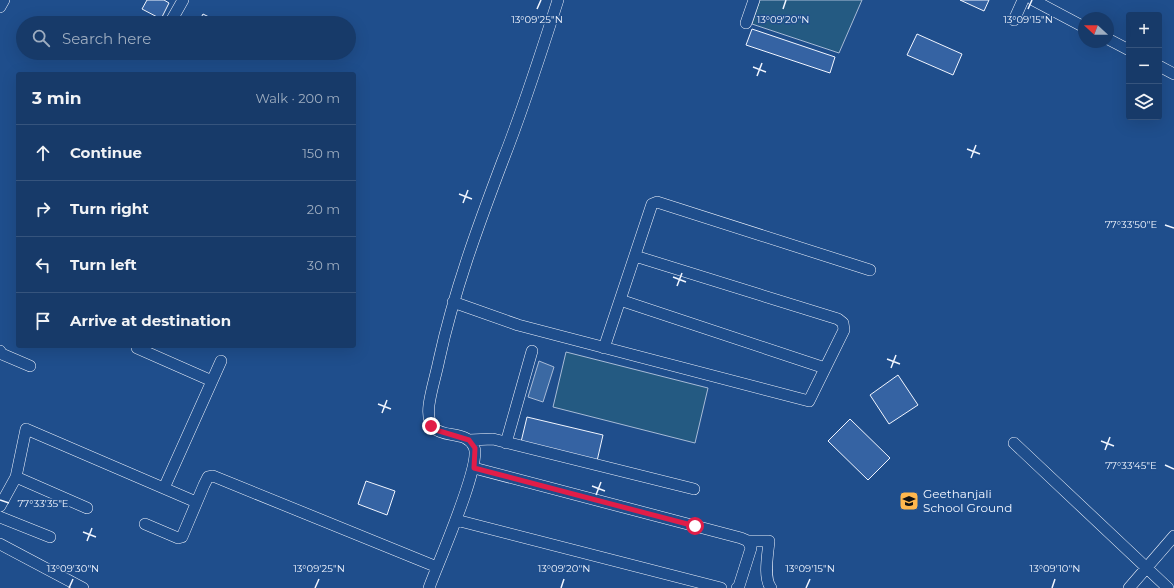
<!DOCTYPE html>
<html lang="en">
<head>
<meta charset="utf-8">
<style>
  :root { --surface:#173a69; --page:#244571; --text:#f1f3f6; --muted:#9eadc0; --line:#36547d }
  body { margin:0; font-family:Montserrat,sans-serif; background:var(--page); color:var(--text) }
  .controls { position:absolute; right:12px; top:12px; display:grid; overflow:hidden; border-radius:4px; box-shadow:0 4px 16px #0002 }
  .controls button { width:36px; height:36px; display:grid; place-items:center; padding:0; border:0; border-bottom:1px solid var(--line); background:var(--surface); color:var(--text); font:20px sans-serif }
  .compass { position:absolute; left:1078px; top:12px; width:36px; height:36px; border-radius:50%; background:var(--surface); box-shadow:0 4px 16px #0002; rotate:291deg }
  .stop { position:absolute; width:12px; height:12px; margin:-9px; border:3px solid #e11d48; border-radius:50%; background:#fff }
  .stop.end { background:#e11d48; border-color:#fff; box-shadow:0 1px 4px #0008 }
  .list { margin:0; padding:0; list-style:none }
  h2 { display:flex; justify-content:space-between; align-items:center; height:52px; margin:0; padding:0 16px; font-size:17px }
  h2 small { font-size:13px; font-weight:400; color:var(--muted) }
  .list li { display:grid; grid-template-columns:26px 1fr auto; gap:12px; align-items:center; box-sizing:border-box; height:56px; padding:0 16px; border-top:1px solid var(--line) }
  .list b { display:block; font-size:15px; white-space:nowrap }
  .list em { font-size:13px; font-style:normal; color:var(--muted) }
  .icon { flex:none; width:22px; height:22px; fill:none; stroke:currentColor; stroke-width:2; stroke-linecap:round; stroke-linejoin:round }
  .map { position:relative; flex:none; width:1174px; height:588px; overflow:hidden }
  .search { position:absolute; background:var(--surface); box-shadow:0 4px 16px #0002; left:16px; top:16px; width:340px; height:44px; display:flex; align-items:center; gap:10px; box-sizing:border-box; padding:0 14px; border-radius:22px; color:var(--muted); font-size:15px }
  .panel { position:absolute; background:var(--surface); box-shadow:0 4px 16px #0002; left:16px; top:72px; width:340px; height:276px; border-radius:4px }
  .map>svg:first-child { display:block }
  .green { fill:#245a82; stroke:#a8bbd7 }
  .water { fill:#3b69a3; stroke:#a8bbd7 }
  .building { fill:#3563a3; stroke:#f2f6ff }
  .lines { fill:none; stroke-linecap:round; stroke-linejoin:round }
  .minor-casing { stroke:#f2f6ff; stroke-width:12 }
  .minor { stroke:#1f4e8c; stroke-width:11 }
  .route { stroke:#e11d48; stroke-width:5 }
  .ticks { fill:none; stroke:#f2f6ff; stroke-width:1.5 }
  .labels { text-anchor:middle; stroke-width:3; stroke-linejoin:round; paint-order:stroke }
  .poi-label { font-size:12px; fill:#f2f6ff; stroke:#1f4e8c; text-anchor:start }
  .ticks-label { font-size:10px; text-anchor:middle; fill:#f2f6ff; stroke:#1f4e8c; stroke-width:3; stroke-linejoin:round; paint-order:stroke }
</style>
</head>
<body>
<div class="map">
<svg width="1174" height="588" viewBox="0 0 1174 588">
  <rect width="100%" height="100%" fill="#1f4e8c"/>
  <!-- green -->
  <path class="green" d="M760,0H862L839,53L752,24Z
    M566,352L708,388L695,443L553,407Z"/>
  <!-- water -->
  <path class="water" d="M539,361L554,367L543,402L528,397Z"/>
  <!-- building -->
  <path class="building" d="M147,0H164L169,3L161,19L142,9Z
    M960,0H989L984,11Z
    M203,14L221,23H198Z
    M752,29L835,57L830,73L746,45Z
    M917,34L962,54L953,75L907,55Z
    M898,375L918,405L889,424L870,395Z
    M527,417L603,435L597,461L521,442Z
    M850,419L890,458L868,480L828,441Z
    M366,481L395,491L387,515L358,504Z"/>
  <g class="lines">
    <defs>
      <path id="minor" d="M1033,0L1084,27
        M0,7L4,0
        M1014,20L1023,0
        M170,23L183,0
        M746,23L754,0
        M1108,39L1129,50
        M1159,66L1174,74
        M620,300L825,368
        M453,302L518,325L809,401L844,330L843,323L838,319L635,256
        M137,348L212,381
        M604,348L652,204L657,202L870,270
        M0,351L2,354L30,366
        M469,440L493,439L694,489
        M506,443L532,351
        M1014,443L1168,588
        M474,468L741,538L748,541L751,548L739,586L737,588
        M16,477L87,508
        M164,488L221,361
        M0,506L16,477L26,429L196,502
        M0,517L50,537
        M456,520L721,588
        M145,524L178,538L182,537L204,485L208,477L213,476L437,567
        M748,541H769C768,554 763,578 771,588
        M0,544L83,588
        M429,588C437,565 482,465 474,447C464,424 424,448 429,405C431,390 436,375 439,360C454,291 478,226 503,160C524,107 541,53 558,0
        M1129,588L1174,536"/>
    </defs>
    <!-- minor casing -->
    <use href="#minor" class="minor-casing"/>
    <!-- minor -->
    <use href="#minor" class="minor"/>
  </g>
  <g class="lines">
    <!-- route -->
    <path class="route" d="M431,426L436,430L469,440L475,448L474,468L695,526"/>
  </g>
  <!-- ticks -->
  <path class="ticks" d="M537,9L541,0M783,9L786,0M1028,9L1032,0M753,67L766,72M757,76L762,63M967,149L980,154M971,158L976,145M459,194L472,199M463,203L468,190M1165,225L1174,228M673,277L686,282M677,286L682,273M887,359L900,364M891,368L896,355M378,404L391,409M382,413L387,400M1101,441L1114,446M1105,450L1110,437M1165,465L1174,469M592,486L605,491M596,495L601,482M0,500L9,503M83,532L96,537M87,541L92,528M69,588L73,579M315,588L319,579M561,588L564,579M806,588L810,579M1052,588L1055,579"/>
  <!-- icons -->
  <defs>
    <symbol id="school-square" viewBox="-11 -11 22 22"><rect x="-9" y="-9" width="18" height="18" rx="4" fill="#ffb74d" stroke="#1f4e8c"/><path d="M0-5L7-2L0 1L-7-2ZM-4 1L0 2.5L4 1V4Q0 6-4 4Z" fill="#111"/></symbol>
  </defs>
  <g fill-rule="evenodd">
    <use href="#school-square" x="898" y="490" width="22" height="22"/>
  </g>
  <g class="labels">
    <!-- poi labels -->
    <g class="poi-label">
      <text x="923" y="498">Geethanjali<tspan x="923" dy="14">School Ground</tspan></text>
    </g>
  </g>
  <g class="ticks-label">
    <text x="537" y="23">13°09'25"N</text>
    <text x="783" y="23">13°09'20"N</text>
    <text x="1028" y="23">13°09'15"N</text>
    <text x="1131" y="228">77°33'50"E</text>
    <text x="1131" y="469">77°33'45"E</text>
    <text x="43" y="507">77°33'35"E</text>
    <text x="73" y="572">13°09'30"N</text>
    <text x="319" y="572">13°09'25"N</text>
    <text x="564" y="572">13°09'20"N</text>
    <text x="810" y="572">13°09'15"N</text>
    <text x="1055" y="572">13°09'10"N</text>
  </g>
</svg>
<div class="controls">
<button>+</button>
<button>−</button>
<button><svg class="icon" aria-label="layers" viewBox="0 0 24 24"><path d="M12 4l9 5-9 5-9-5zM3 14l9 5 9-5"/></svg></button>
</div>
<svg class="compass" viewBox="-18 -18 36 36"><path d="M0-13l5 13h-10z" fill="#e53935"/><path d="M0 13l5-13h-10z" fill="#9eadc0"/></svg>
<div class="stop" style="left:695px;top:526px"></div>
<div class="stop end" style="left:431px;top:426px"></div>
<div class="search"><svg class="icon" aria-label="search" viewBox="0 0 24 24"><circle cx="10" cy="10" r="6"/><path d="M15 15l6 6"/></svg>Search here</div>
<section class="panel">
<h2>3 min<small>Walk · 200 m</small></h2>
<ul class="list">
<li><svg class="icon" aria-label="ahead" viewBox="0 0 24 24"><path d="M12 20V5M6 11l6-6 6 6"/></svg><div><b>Continue</b></div><em>150 m</em></li>
<li><svg class="icon" aria-label="right" viewBox="0 0 24 24"><path d="M7 20v-9h11M14 6l5 5-5 5"/></svg><div><b>Turn right</b></div><em>20 m</em></li>
<li><svg class="icon" aria-label="left" viewBox="0 0 24 24"><path d="M17 20v-9H6M10 6l-5 5 5 5"/></svg><div><b>Turn left</b></div><em>30 m</em></li>
<li><svg class="icon" aria-label="arrive" viewBox="0 0 24 24"><path d="M6 21V4h12l-3 4 3 4H6"/></svg><div><b>Arrive at destination</b></div></li>
</ul>
</section>
</div>
</body>
</html>
